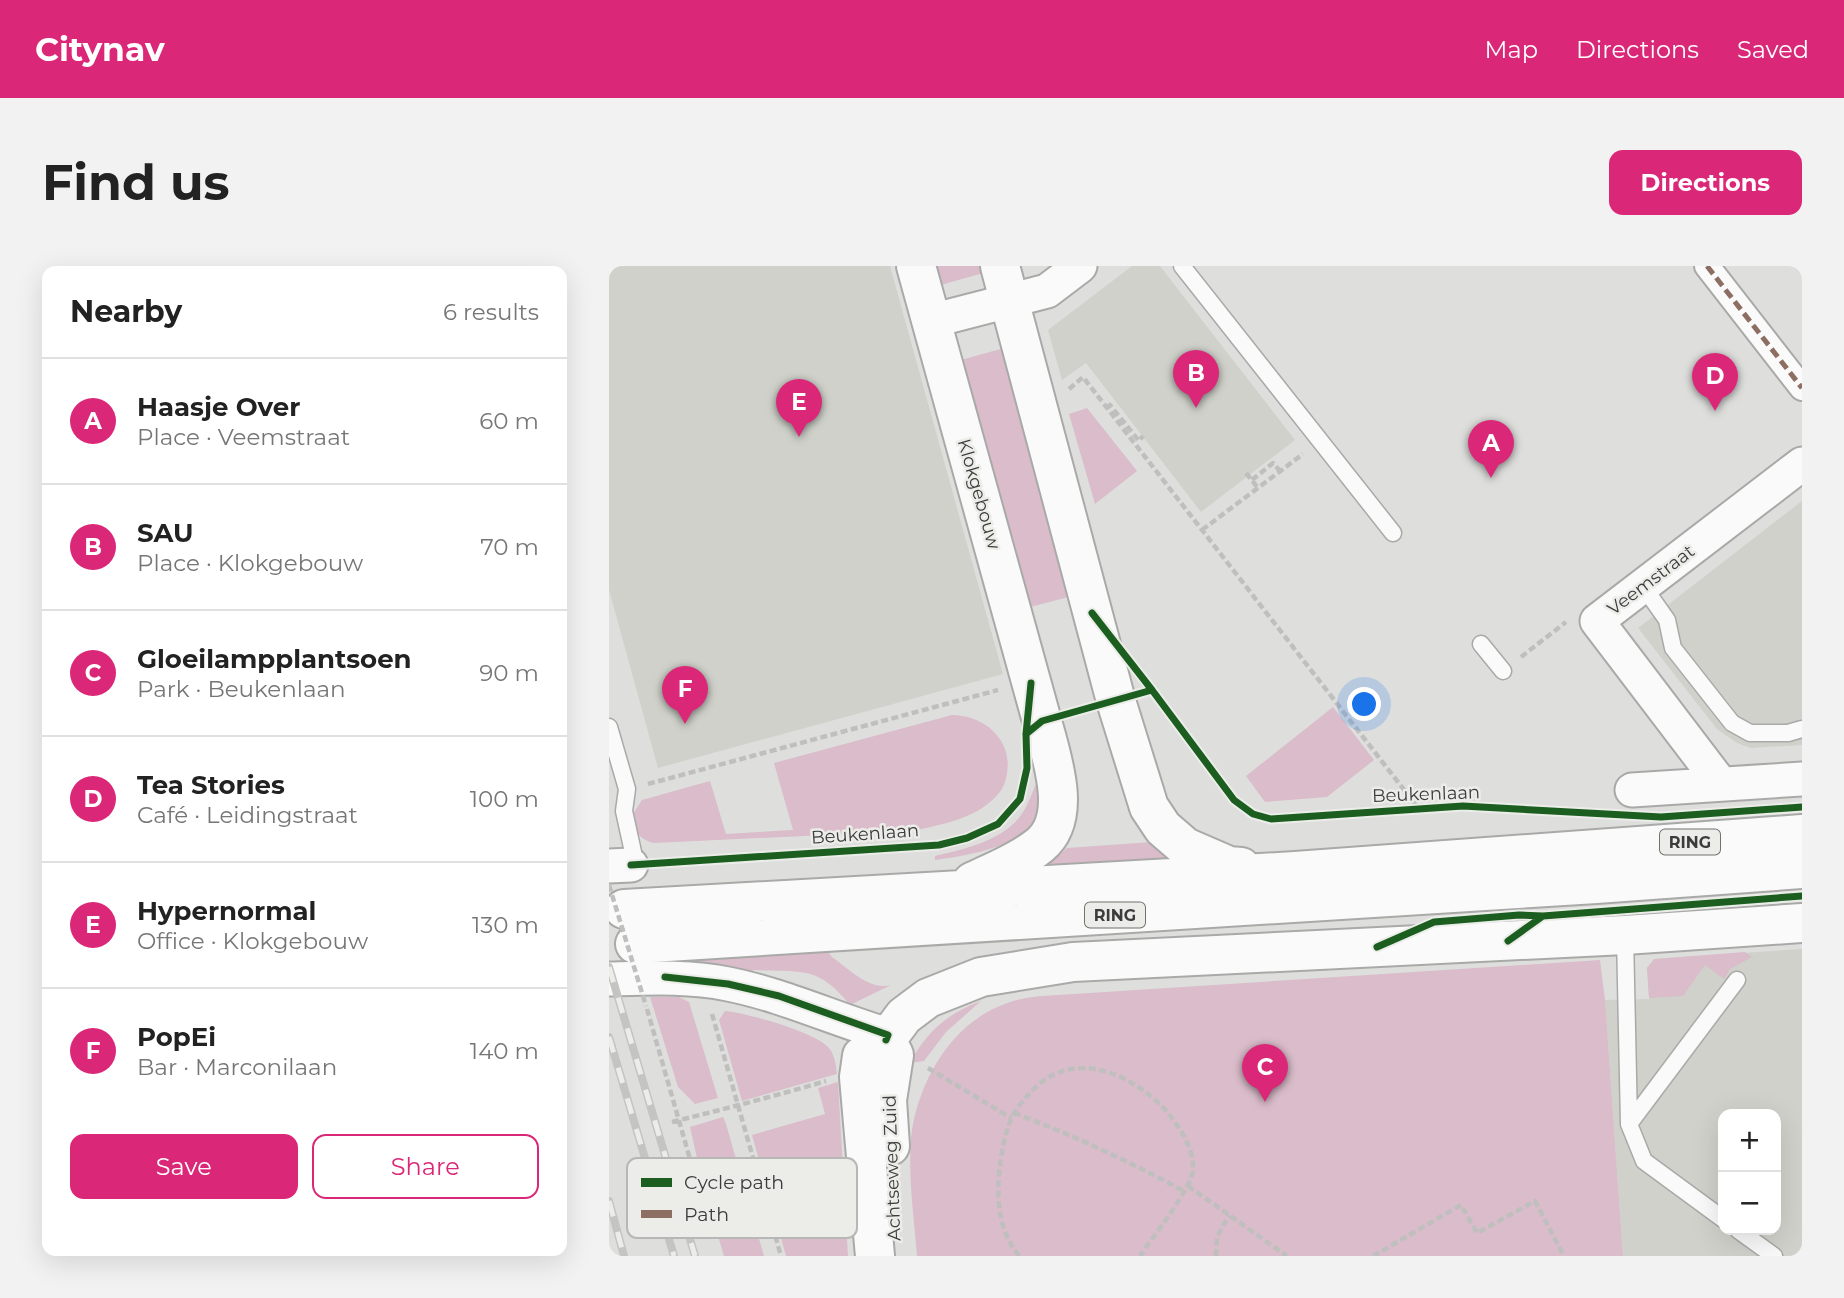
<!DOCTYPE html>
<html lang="en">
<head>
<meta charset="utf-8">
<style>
  :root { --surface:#fff; --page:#f2f2f2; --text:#222; --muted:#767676; --line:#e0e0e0; --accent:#db2777 }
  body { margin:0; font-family:Montserrat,sans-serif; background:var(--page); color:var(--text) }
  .controls { position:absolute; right:21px; bottom:21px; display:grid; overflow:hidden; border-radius:14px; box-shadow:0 7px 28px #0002 }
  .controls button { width:63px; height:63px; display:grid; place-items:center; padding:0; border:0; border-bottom:2px solid var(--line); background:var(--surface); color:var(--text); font:35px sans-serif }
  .you { position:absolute; left:756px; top:439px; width:24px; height:24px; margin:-18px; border:5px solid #fff; border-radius:50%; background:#1a73e8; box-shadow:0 0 0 10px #1a73e833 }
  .badge { display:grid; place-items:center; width:46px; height:46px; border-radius:50%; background:var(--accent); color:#fff; font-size:23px; font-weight:700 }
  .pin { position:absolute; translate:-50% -58px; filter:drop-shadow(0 2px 4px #0008) }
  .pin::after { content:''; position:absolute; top:37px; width:24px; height:21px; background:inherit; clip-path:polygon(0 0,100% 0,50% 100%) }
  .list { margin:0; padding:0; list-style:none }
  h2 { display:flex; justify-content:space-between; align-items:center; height:91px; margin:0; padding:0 28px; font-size:30px }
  h2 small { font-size:23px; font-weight:400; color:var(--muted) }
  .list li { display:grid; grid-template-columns:46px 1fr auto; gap:21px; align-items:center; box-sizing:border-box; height:126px; padding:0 28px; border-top:2px solid var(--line) }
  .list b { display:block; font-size:26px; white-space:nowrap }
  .list p { margin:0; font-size:23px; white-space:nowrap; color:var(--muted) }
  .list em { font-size:23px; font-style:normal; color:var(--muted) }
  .actions { display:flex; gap:14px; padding:21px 28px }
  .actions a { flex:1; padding:16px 0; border:2px solid var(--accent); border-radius:14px; text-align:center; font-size:24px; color:var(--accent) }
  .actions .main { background:var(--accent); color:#fff }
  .map { position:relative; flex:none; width:1193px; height:990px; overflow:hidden; border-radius:14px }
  header { display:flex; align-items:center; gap:42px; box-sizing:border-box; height:98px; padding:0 35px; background:var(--accent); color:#fff }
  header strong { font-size:33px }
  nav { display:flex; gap:38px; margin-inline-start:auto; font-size:24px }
  .intro { display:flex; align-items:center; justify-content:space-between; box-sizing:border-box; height:168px; padding:0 42px }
  h1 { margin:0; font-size:49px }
  .button { padding:18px 32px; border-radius:14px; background:var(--accent); color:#fff; font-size:24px; font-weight:700 }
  main { display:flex; gap:42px; padding:0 42px }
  aside { flex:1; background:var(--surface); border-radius:14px; box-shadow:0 7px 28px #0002 }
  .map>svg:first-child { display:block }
  .built { fill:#cfd1ca; fill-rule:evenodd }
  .green { fill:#dabcca }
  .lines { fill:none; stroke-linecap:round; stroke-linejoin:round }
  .service-casing { stroke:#a9aaa8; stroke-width:19 }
  .pedestrian-casing { stroke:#a9aaa8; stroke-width:28 }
  .minor-casing { stroke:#a9aaa8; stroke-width:37 }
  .tertiary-casing { stroke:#a9aaa8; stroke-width:42 }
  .primary-casing { stroke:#a9aaa8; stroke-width:42 }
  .path { stroke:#bfbfbe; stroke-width:4.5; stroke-dasharray:7 3.5; stroke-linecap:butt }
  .service { stroke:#fafafa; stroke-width:16 }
  .pedestrian { stroke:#fafafa; stroke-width:24 }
  .minor { stroke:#fafafa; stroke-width:33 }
  .tertiary { stroke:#fafafa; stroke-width:38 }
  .primary { stroke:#fafafa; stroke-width:38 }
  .rail-casing { stroke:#c4c4c3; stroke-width:8 }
  .rail { stroke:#ecede9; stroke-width:5; stroke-dasharray:16; stroke-linecap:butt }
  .path-bridge { stroke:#bfbfbe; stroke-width:4.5; stroke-dasharray:7 3.5; stroke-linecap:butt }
  .quiet { stroke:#8d6e63; stroke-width:5; stroke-dasharray:10 5; stroke-linecap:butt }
  .cycleway-casing { stroke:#ecede9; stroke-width:11 }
  .cycleway { stroke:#1b5e20; stroke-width:7 }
  .labels { text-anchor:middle; stroke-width:5; stroke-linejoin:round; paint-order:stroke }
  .shield { fill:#ecede9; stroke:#71716f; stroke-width:2 }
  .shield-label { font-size:16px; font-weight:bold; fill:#3c3c3b }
  .street-label { font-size:18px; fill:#3c3c3b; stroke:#ecede9 }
  .key { fill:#ecede9; stroke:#b7b8b5; stroke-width:2 }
  .key-label { font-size:19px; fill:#3c3c3b }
</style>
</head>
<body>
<header>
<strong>Citynav</strong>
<nav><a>Map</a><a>Directions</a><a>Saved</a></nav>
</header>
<div class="intro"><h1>Find us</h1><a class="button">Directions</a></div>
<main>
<aside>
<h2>Nearby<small>6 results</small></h2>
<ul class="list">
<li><span class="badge">A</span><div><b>Haasje Over</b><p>Place · Veemstraat</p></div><em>60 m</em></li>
<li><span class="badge">B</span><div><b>SAU</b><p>Place · Klokgebouw</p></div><em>70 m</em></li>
<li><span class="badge">C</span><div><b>Gloeilampplantsoen</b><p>Park · Beukenlaan</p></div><em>90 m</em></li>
<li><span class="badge">D</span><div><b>Tea Stories</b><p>Café · Leidingstraat</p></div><em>100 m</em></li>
<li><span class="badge">E</span><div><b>Hypernormal</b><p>Office · Klokgebouw</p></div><em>130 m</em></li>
<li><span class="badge">F</span><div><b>PopEi</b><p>Bar · Marconilaan</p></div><em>140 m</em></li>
</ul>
<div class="actions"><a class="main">Save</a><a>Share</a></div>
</aside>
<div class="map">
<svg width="1193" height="990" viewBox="0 0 1193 990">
  <rect width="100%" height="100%" fill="#dedfdd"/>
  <!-- built -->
  <path class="built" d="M0,0H281L394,408L49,502L0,324Z
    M523,0H551L686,174L592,246L477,97L453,114L439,64Z
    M1193,235V479L1142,482L1128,477L1108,463L1029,362Z
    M1193,683V990H1014L996,734L1040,733L1038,702L1045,693ZM1114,848H1167V964H1114Z"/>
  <!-- green -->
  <path class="green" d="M314,0H376L378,6L321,22Z
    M399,81L467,329L410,344L341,97Z
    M478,142L528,205L486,238L460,148Z
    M724,441L765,494L718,531L656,536L637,510Z
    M343,449C374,449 404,473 398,507C397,513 395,522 390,527C370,552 332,559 302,565L45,577C29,573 24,564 24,548L33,534L101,515L117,568L184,564L165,497Z
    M435,514C433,527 432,541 427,553C413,581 355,590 326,594V590C355,583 397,574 414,546C420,537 423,526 428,516Z
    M543,576L565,594L438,600L458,582Z
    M223,683L220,687L223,691C240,703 261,725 282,719L241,739C208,698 192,707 144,704L142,711L58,698L57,692Z
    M1136,686L1143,691L1121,703L1115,713L1096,699L1074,730L1040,732L1038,702L1045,693Z
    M991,694L996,734L1014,990H308C305,951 299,911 302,872C308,817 342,757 396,738C413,731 431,730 449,729Z
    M41,731H70L80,736L109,832L86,838L69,821Z
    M372,735L337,766L315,795L301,797C317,766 339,747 372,735Z
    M116,745C138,747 206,766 220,782C226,790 227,799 228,808L133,835L110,754Z
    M229,816L239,990H177L143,869L216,848L209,822Z
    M114,851L117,858L155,990H115L95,923L81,861Z"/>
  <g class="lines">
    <defs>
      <path id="service" d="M573,0L784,267
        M1034,320L1058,354L1064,382L1123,457L1141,467H1179L1193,463
        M872,378L894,405
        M0,461L18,523L15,545L24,586L22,599
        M1016,669L1020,858L1035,895L1114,953
        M1020,858L1128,714
        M1129,964L1165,990"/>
      <path id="pedestrian" d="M1098,0L1193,122"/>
      <path id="minor" d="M322,55L438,25L471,0
        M1112,518L988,355L1193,198
        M1023,524L1193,513
        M0,600L22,599
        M0,713C40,712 80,710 119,718C174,729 225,753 279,769"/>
      <path id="tertiary" d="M307,0L433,455
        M391,0L507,435
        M277,774L285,789L278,834L281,880
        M266,990L254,857L250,811L253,790L277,774L295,750L319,732L372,711L464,696L1016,669L1193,657"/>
      <path id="primary" d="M507,435L540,541L554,562L576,581L620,600L632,601
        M363,616C386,605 411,595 431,579C465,551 442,490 433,455
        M15,643L686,605L1193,568
        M26,678L987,618L1193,603"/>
    </defs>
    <!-- service casing -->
    <use href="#service" class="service-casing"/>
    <!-- pedestrian casing -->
    <use href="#pedestrian" class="pedestrian-casing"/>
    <!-- minor casing -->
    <use href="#minor" class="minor-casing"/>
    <!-- tertiary casing -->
    <use href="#tertiary" class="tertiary-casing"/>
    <!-- primary casing -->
    <use href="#primary" class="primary-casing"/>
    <!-- path -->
    <path class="path" d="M460,123L474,111L810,543
      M498,142L501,139L530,175L534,170
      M637,207L649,222
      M643,214L664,197L671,205
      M593,264L694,188
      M912,391L957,356
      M39,518L389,424
      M38,743L87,914
      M103,748L172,990
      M319,802L402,852
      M405,847C464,869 519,895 575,925
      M63,856C115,843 166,830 217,815
      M579,920L678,990
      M410,990C389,964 387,932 391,899C393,885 396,867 402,853C406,844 414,835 421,827C463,780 524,807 559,847C572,863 585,883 584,904C583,922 542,973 531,990
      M607,990L608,971L620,949
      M764,990L852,939L868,967L926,935L955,990"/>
    <!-- service -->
    <use href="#service" class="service"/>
    <!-- pedestrian -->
    <use href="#pedestrian" class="pedestrian"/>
    <!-- minor -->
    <use href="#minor" class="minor"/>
    <!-- tertiary -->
    <use href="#tertiary" class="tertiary"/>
    <!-- primary -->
    <use href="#primary" class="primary"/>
    <defs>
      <path id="rail" d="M0,701L86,990
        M0,771L65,990
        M0,935L15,990"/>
    </defs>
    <!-- rail casing -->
    <use href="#rail" class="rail-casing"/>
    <!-- rail -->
    <use href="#rail" class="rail"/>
    <!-- path-bridge -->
    <path class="path-bridge" d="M0,619L37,740"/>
    <!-- quiet -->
    <path class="quiet" d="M1098,0L1193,122"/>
    <defs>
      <path id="cycleway" d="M483,347L543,424
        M417,468L433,455L543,424L625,534L644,548L662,553L854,540L1052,551L1193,541
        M22,599L330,579L358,572L389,558L411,533L418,502L417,468L422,417
        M899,675L934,650L1193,630
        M768,681L825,656L910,649L934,650
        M56,711L119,718L170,730L279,769L277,774"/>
    </defs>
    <!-- cycleway casing -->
    <use href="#cycleway" class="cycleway-casing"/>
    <!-- cycleway -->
    <use href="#cycleway" class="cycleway"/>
  </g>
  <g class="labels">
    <!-- shield labels -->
    <g class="shield">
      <rect x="1051" y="563.5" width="60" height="25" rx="5"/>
      <rect x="476" y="636.5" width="60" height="25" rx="5"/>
    </g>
    <g class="shield-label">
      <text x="1081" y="582">RING</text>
      <text x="506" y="655">RING</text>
    </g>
    <!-- street labels -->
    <g class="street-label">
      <text transform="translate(370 228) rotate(74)" y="6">Klokgebouw</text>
      <text transform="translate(1042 314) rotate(-37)" y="6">Veemstraat</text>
      <text transform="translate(817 528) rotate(-2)" y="6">Beukenlaan</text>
      <text transform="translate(256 568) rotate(-4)" y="6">Beukenlaan</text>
      <text transform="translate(283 902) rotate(-92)" y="6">Achtseweg Zuid</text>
    </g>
  </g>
  <!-- legend -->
  <rect x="18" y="892" width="230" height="80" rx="10" class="key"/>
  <rect x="32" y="912" width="31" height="9" fill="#1b5e20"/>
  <rect x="32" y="944" width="31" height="8" fill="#8d6e63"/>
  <g class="key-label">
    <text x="75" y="923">Cycle path</text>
    <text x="75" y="955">Path</text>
  </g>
</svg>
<div class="controls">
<button>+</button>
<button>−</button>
</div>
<div class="you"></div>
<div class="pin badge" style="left:882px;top:212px">A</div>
<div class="pin badge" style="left:587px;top:142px">B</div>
<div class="pin badge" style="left:656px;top:836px">C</div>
<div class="pin badge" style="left:1106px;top:145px">D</div>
<div class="pin badge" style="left:190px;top:171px">E</div>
<div class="pin badge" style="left:76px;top:458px">F</div>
</div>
</main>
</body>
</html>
